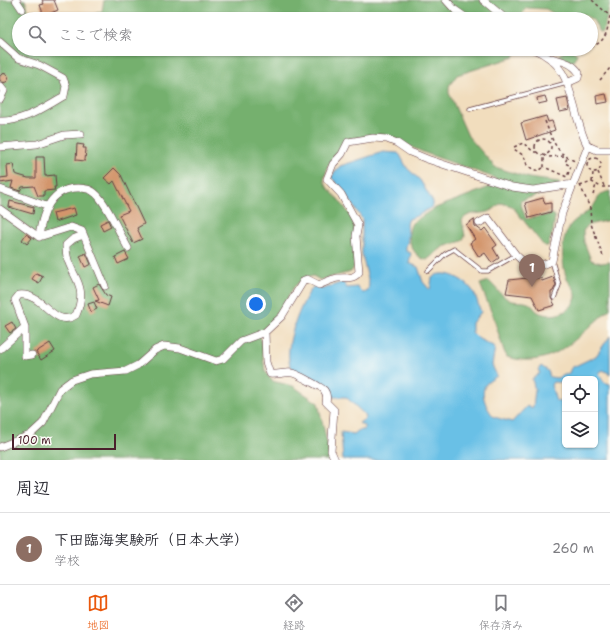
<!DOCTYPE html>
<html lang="ja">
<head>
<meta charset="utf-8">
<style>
  :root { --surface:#fff; --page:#f2f2f3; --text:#2b2b33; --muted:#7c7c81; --line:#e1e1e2; --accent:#ea580c }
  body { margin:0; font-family:"Shantell Sans","Klee One",sans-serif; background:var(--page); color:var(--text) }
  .controls { position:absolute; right:12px; bottom:12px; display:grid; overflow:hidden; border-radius:6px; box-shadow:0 1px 3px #0004 }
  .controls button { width:36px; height:36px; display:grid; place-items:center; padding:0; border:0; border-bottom:1px solid var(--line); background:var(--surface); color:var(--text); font:20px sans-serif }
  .scale { position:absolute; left:12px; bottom:10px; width:104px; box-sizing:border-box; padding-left:4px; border:2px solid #4a1f2b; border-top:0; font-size:11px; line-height:14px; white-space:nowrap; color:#4a1f2b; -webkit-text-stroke:3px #fdfcf7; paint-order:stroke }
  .you { position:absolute; left:256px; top:304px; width:14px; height:14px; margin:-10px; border:3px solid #fff; border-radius:50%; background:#1a73e8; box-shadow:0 0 0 6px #1a73e833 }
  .badge { display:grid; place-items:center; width:26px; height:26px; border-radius:50%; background:var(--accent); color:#fff; font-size:13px; font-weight:700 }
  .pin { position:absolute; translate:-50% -33px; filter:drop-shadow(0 1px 2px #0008) }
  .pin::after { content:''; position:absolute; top:21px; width:14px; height:12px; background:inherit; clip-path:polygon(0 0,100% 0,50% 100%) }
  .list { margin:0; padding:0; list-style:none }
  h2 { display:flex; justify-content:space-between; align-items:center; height:52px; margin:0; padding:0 16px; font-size:17px }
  h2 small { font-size:13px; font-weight:400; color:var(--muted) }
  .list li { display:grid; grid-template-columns:26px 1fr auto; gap:12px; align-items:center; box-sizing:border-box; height:72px; padding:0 16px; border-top:1px solid var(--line) }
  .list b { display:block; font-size:15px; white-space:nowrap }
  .list p { margin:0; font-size:13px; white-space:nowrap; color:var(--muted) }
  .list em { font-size:13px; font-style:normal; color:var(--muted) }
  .icon { flex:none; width:22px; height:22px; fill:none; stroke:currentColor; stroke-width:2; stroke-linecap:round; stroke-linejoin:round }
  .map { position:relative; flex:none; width:610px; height:460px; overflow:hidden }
  .search { position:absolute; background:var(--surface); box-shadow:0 1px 3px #0004; left:12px; right:12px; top:12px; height:44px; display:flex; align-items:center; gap:10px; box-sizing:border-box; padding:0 14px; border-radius:22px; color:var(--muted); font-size:15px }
  .sheet { height:124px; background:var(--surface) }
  nav { display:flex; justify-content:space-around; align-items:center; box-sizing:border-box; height:56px; border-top:1px solid var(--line); background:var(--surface); font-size:11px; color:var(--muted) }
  nav a { display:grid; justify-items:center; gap:2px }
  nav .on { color:var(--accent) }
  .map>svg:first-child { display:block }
  .forest { fill:#74b06e; stroke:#5f684c }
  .water { fill:#69c0e6; stroke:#5a7088; fill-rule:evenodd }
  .building { fill:#d3956c }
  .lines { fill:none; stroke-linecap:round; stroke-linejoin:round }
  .lane-casing { stroke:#633c41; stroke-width:5 }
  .street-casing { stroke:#633c41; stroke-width:8 }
  .path { stroke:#633c41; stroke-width:1.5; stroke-dasharray:3 3; stroke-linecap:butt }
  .lane { stroke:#fff; stroke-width:3.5 }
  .street { stroke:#fff; stroke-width:7 }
</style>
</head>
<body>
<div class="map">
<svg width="610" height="460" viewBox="0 0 610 460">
  <rect width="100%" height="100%" fill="#fdfcf7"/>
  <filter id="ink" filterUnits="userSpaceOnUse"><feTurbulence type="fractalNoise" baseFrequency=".025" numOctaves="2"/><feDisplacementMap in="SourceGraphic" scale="8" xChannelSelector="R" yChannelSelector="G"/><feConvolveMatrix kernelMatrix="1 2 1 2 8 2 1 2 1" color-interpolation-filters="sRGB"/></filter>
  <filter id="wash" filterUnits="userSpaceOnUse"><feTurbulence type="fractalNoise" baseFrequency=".012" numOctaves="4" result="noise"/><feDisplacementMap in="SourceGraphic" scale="16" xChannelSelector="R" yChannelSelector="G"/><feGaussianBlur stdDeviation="0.9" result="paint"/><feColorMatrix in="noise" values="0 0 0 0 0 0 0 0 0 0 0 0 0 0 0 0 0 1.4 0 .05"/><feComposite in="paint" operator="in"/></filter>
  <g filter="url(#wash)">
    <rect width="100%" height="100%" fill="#f1ddbd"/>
    <!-- forest -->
    <path class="forest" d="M0,0H25L31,19H19V49H518L514,57L457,75L449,86V93L468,136L495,167L529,178L559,182L561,190L559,192L538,195L520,201L526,219L553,214L555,216L553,231L548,246H544L512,206L501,203C497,206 492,211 487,212C477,215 470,211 462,220L465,236L462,241L443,247L427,260C413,258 404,236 412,223L433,209L495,185V178L425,153L391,138L381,135L347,139L328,166L324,180L327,187L339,200L351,216L354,225V267L351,272L320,280L313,276C291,282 291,294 281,311C276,319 267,327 260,334L265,371L272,381L293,386L318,403L331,460H0Z
      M104,0H610V4L603,32H600L593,20L583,14L566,18L558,16L546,9L526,8L519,19H83L102,11Z
      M567,50H572L577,54L573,62L560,58L559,55Z
      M610,191V220L588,225L583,231L584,242L591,260L601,263L610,262V309C578,335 554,371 507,357L504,351L493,316L480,284L489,281C494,286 502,296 509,300C515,303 524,300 530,304C533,306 535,310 538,312C551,319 573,313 576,297C577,289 570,285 567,279C561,263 560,236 572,223C577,218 584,215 589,210C599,203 595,194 610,191Z"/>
    <!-- water -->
    <path class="water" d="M383,152L398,153L400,155L407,168L420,180L433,202V206L419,215L409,219C405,226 409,231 408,238C408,243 405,246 406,251L411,253L409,263L418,267L423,282L430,290L432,278C434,276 437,274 440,274C451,272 467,282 473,291C477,298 478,305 481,312L472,323V332L479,339L495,347L492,365L497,376C494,378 491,380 488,382C478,391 486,408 494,417L512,422L527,406L530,408L533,407L535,390L532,379L540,373L538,370L541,366L548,371L550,377L557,378L569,373L571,368L596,356L610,336V374L603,370L599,373L604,382L610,384V460H343L341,432L354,434L359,430H364V426L359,423L366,418L365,415L346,397H333L326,386C318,383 296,374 291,367C282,350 301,300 314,286L323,289L343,282L347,288L357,287L363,293L368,291L369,283L362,255V219L343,190L331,177L340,166ZM565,379H595V445H565V411L562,402L556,401L551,385L553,382L565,383Z"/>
    <g id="blocks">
      <!-- building -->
      <path class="building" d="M42,0H54L58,10L44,16L40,5L44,4Z
        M-0.5 78a4.5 4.5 0 1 1 9 0a4.5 4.5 0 1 1-9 0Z
        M606,94L608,102L597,104L596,96Z
        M545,96L547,102L538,104L537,98Z
        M567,98L570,110L560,112L557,100Z
        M546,116L548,122L552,121L555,130L526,140L521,123Z
        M77,144L84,145L83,148H86L85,161L76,160Z
        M36,157H44L45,176L55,175L56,187H54L55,190L44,191V196H38L34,186L22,187L20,191L11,188L13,181L0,183V178L8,177L7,165L13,164L15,174L28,178H36Z
        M114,168L121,175L144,224L137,228L142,239L133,243L119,215L129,211L114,181L111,184L104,178Z
        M543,198L545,204L551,203V212L529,218L525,203Z
        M10,201L34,207L33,214L9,207Z
        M74,208L76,215L55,222L53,213Z
        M474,219L475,226L482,231L485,228L497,245L493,248L499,258L492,263L485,253L479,257L470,243L475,239L466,225Z
        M108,220L111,227L103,231L100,224Z
        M26,234L32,238L27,244L22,240Z
        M125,252L129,259L118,264L115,257Z
        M86,253L91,264L85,267L80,256Z
        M36,273L43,276L39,283L32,279Z
        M534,275L535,278H541L542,281L553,277L556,285L553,291L551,292V298L555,305L539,310L532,296L506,293L509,280L527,278L528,276Z
        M99,284L106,295L111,297L108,306L95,301L99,300L93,287Z
        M94,302L97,309L91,312L88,304Z
        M12,322L16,329L10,333L5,326Z
        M50,343L55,351L41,360L36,352Z"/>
    </g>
  </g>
  <g filter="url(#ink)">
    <use href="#blocks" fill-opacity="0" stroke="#633c41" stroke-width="1"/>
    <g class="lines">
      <defs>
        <path id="lane" d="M470,109L567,83
          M552,261L559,285L554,298
          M428,271L445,254L454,249L482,271H488L516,255"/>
        <path id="street" d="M16,0L22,9
          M446,0L455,10L468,19
          M483,0L506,19
          M0,42L18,58L39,65L63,78L66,86L64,96C44,107 24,122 0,121
          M533,49C567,62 569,89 578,120C581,129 583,139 588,146L597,150H610
          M552,58C562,61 573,63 579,73L578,78L567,83
          M0,86L4,91L0,99
          M0,147L37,144L64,135L81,134
          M0,189L46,206
          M0,209L39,237
          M479,223L488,218L516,255L531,269L552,261L562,213L588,146
          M39,237C42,214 50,188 78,188C84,188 91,189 95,193C105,200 121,236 128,248
          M39,237L71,227L82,231L105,286
          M25,327V356L32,355
          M265,332L266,362L270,374C278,375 284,372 292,373C295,373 323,388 324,390C327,394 327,398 326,402L334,410L331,451L335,460
          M0,349L25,327L15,300L19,295C44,292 53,330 76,315C91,280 65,275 66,245L73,239L83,235
          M0,447L30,435L43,423L60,389L72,380L90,374L126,371L138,365L155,350L164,346L180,348L216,361L223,359L241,341L265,332L282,316L304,280L307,279L319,285C324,283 329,280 334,279C343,276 353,281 359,272L356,236L358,225L341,194L327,179L333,164L342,154L348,142L373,138L387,139L397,143L410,152L427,159L512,187L533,190L573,184"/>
      </defs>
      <!-- lane casing -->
      <use href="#lane" class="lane-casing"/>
      <!-- street casing -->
      <use href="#street" class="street-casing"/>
      <!-- path -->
      <path class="path" d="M592,0L610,16
        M591,47C607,41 607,31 610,16
        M582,50L586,49
        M600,80L610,68
        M545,121C552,139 556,154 575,161
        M535 147a8 8 0 1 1 16 0a8 8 0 1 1-16 0Z
        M537,152H534L523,143L514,147V149L524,156L527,165L534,170H540L544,167
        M564,156L547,157L544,155V167L567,177L571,166L565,163L567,158
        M587 165a7 7 0 1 1 14 0a7 7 0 1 1-14 0Z
        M598,172L604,186
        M592,182L593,173
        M580,185L590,208L591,224L603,256
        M580,186L592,182L601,187H610
        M593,195L596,185"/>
      <!-- lane -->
      <use href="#lane" class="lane"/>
      <!-- street -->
      <use href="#street" class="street"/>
    </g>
  </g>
</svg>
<div class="controls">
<button><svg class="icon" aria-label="locate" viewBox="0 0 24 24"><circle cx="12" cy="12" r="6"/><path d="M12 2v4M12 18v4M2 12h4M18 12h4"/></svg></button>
<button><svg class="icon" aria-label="layers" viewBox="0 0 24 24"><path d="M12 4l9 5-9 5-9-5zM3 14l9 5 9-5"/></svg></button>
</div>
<div class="scale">100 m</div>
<div class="you"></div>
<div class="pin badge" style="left:532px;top:287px;background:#8d6e63">1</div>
<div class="search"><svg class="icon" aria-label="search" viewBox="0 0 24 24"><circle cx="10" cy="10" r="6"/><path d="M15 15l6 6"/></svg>ここで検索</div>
</div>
<section class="sheet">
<h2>周辺<small></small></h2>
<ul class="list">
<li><span class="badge" style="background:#8d6e63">1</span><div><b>下田臨海実験所（日本大学）</b><p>学校</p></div><em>260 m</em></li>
</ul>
</section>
<nav>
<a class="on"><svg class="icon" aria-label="map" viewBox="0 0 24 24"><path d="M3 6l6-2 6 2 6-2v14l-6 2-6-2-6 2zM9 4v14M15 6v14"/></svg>地図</a>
<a><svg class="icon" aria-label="directions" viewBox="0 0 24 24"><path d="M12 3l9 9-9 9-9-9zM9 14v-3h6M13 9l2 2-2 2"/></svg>経路</a>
<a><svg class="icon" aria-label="saved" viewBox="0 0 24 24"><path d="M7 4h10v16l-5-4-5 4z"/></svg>保存済み</a>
</nav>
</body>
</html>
